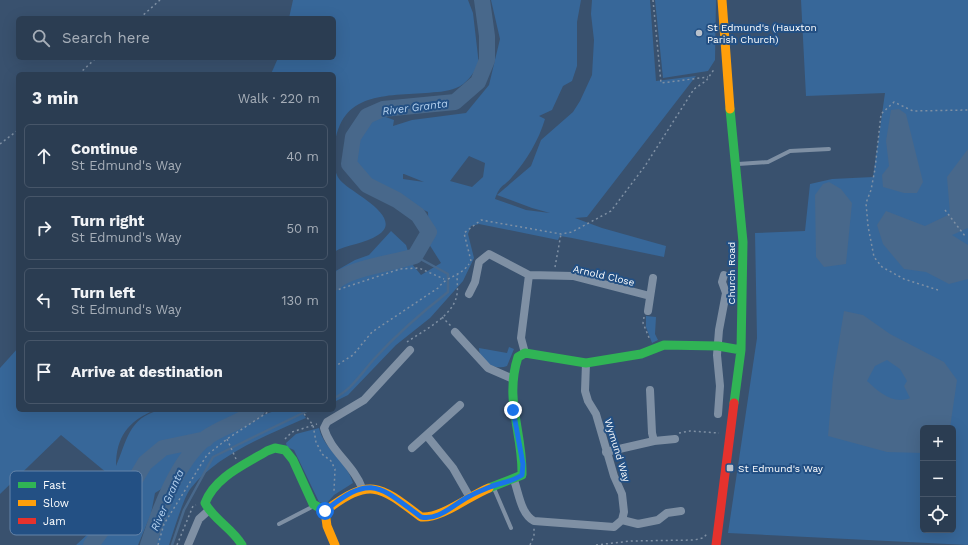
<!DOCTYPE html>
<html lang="en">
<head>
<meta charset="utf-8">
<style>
  :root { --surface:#2b3d52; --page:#334459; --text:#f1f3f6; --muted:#a6aeb8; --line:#475669 }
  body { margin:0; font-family:"Work Sans",sans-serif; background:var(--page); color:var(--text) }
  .controls { position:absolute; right:12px; bottom:12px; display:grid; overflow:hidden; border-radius:6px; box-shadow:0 4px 16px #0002 }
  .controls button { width:36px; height:36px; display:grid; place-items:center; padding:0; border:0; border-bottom:1px solid var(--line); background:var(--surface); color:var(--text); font:20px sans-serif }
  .stop { position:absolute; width:12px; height:12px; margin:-9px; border:3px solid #1a73e8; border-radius:50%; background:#fff }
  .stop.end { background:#1a73e8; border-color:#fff; box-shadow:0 1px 4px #0008 }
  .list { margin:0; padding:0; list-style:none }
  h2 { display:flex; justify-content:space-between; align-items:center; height:52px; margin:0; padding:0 16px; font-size:17px }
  h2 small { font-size:13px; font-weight:400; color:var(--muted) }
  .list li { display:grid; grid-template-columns:26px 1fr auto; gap:12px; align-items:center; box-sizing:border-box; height:64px; margin:0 8px 8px; padding:0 8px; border:1px solid var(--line); border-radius:6px }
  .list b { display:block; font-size:15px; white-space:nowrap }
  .list p { margin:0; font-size:13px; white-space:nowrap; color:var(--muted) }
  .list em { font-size:13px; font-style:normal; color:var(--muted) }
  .icon { flex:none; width:22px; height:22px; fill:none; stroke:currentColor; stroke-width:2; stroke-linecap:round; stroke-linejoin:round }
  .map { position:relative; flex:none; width:968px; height:545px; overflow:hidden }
  .search { position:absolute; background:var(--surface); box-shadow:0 4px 16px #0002; left:16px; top:16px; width:320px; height:44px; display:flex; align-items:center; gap:10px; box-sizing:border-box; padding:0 14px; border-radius:6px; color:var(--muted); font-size:15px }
  .panel { position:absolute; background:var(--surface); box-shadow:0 4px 16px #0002; left:16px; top:72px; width:320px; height:340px; border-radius:6px }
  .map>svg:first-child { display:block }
  .green { fill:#376799; fill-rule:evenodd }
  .water { fill:#48688b; fill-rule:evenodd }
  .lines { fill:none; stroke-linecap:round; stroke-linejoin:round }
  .stream { stroke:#48688b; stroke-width:2.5 }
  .river { stroke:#48688b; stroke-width:16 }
  .path { stroke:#7f90a4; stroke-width:1.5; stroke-dasharray:2 3; stroke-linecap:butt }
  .lane { stroke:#7f90a4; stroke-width:4 }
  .street { stroke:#7f90a4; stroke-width:8 }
  .fast { stroke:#30b455; stroke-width:9 }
  .slow { stroke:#ff9f0a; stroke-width:9 }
  .jam { stroke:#e5322d; stroke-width:9 }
  .route { stroke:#1a73e8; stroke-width:5 }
  .poi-dot { fill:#bac2cc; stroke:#235084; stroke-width:1.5 }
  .labels { text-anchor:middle; stroke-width:4; stroke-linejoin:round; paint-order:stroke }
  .poi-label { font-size:10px; fill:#fff; stroke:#235084; text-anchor:start }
  .street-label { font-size:10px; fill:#fff; stroke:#235084 }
  .water-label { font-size:11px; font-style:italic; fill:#b7d3f0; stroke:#235084 }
  .key { fill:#235084; stroke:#6584a9; stroke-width:1 }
  .key-label { font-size:11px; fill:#fff }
</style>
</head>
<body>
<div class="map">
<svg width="968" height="545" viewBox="0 0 968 545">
  <rect width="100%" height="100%" fill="#39516e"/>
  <!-- green -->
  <path class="green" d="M293,0H468L473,13L479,65C472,74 467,84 456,88C447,92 435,92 426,93C380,96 338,93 334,152V74H271L278,58H334V18H289Z
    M491,0H581L577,22V66L572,81L563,86L552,110L539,116L545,119C539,140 526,161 512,177C503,188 501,183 495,199L526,210L550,213L532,208L497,195L531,166L541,140L573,112L580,101L592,75L594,40L591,14L592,0H650L656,81L696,76L587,217L575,218L602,228L666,246L664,257L572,238L560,236L558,240L479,224L471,226L468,234L474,258L463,281L430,318L396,345L348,395L334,402V272L355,260L369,255L391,231L406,245L412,264L421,275L441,263L429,244L428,212C402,198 373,189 355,165L359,134L380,115L394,120L393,126L412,120L466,113L489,85L500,39ZM469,156L485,163L483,177L472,187L450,181ZM403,174H404L424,182L403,179Z
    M655,0H716L715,60L708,71L663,78Z
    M801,0H968V545L728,533L757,338L755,233L805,231L810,184L832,179L873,177L885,93L806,96ZM923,428H953V530H923Z
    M334,164C335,171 337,178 343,183C353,193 405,218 378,235C365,244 347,244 334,252Z
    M646,316L656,317L655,334L658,340L652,343L646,327Z
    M509,347L514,349L507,366C495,371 479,361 479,348L507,353Z
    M18,348V410H155C128,421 116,437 116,466C127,441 128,418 160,410H259L258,417L277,410H300L306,418C269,434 217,455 191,488C184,496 173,533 169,545H149L156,533L171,499L169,484L155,493L151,514L138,545H76L89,533L113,478L61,435L0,494V368Z
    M319,428C324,450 347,461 353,483L334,495L326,504L319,502L294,450L287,447L286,443L296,434Z"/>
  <!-- water -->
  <path class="water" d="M899,109L906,114L923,182L917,193H904L883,187L882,175L889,166L886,141L891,110Z
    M968,149V228L952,235L968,245V279L949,284L926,272L904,269L883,244L877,225L886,211L925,226L950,214L947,177Z
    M829,182L841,189L852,203L846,264L824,267L816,257L815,195L823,184Z
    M844,311L863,315L890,334L944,362L957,380L950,428H923V453L887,452L828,436L833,378ZM887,360L900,369L907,381L904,386L910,398C893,405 879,392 867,381L875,366Z"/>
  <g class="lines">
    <!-- stream -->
    <path class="stream" d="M334,398C352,390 362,372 375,358C399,332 421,313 448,292V274L415,256
      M172,545L184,510L213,457L309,410"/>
    <!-- river -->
    <path class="river" d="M334,283C348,268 395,263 415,256L429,232L418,215L397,200L367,185L349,164L353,137L367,116L383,109L455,102L478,82L487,60V36L482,0
      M91,545L118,508L145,463L163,448L206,439
      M148,545C159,511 177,461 206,438C221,427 242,422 257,410"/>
    <!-- path -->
    <path class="path" d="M653,0L661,83L708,77
      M140,18L160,0
      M79,74L96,58
      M0,144L18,130
      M945,210L965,236
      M471,261L464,233L481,220L561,234L572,232L611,211L645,166L694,89L706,81L715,68
      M555,267L561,234
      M938,290L904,279L882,267L874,257L868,226L866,203L871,190L875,169L881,114L894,102L913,111L968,110
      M334,291L400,269L419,268L444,279
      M442,317L451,326
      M644,317L643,323L650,340
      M407,342C424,330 454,316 457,294C458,287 457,281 457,275
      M334,367L353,355L372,332L438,288C448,275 460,277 469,264
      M301,410L313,425L316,442L322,454L331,461L335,469L334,491
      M679,433L690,431L719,433
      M227,439L236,459
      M285,439L292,432L317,424
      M158,545L164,524L207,455L227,439L271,410
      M177,545L193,506L196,505
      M530,545L534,536V528
      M596,545L631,541L694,540L703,538L707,534"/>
    <!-- lane -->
    <path class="lane" d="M738,164L768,162L790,151L829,149
      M493,486L511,528
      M279,524L310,508L313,505"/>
    <!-- street -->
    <path class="street" d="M469,294L475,282L479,262L489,254L529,275L573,276L650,296
      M648,311L653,278
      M455,332L488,368L511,378
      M525,353L521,338L529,275
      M650,390L652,433L654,441
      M718,414L720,386L717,355L719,330L726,293L722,282L724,275
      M427,436L453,468L469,496
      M412,448L460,405
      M606,452L654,441L675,439
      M514,480C519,494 521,514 534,521L614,527L622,520L624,512L622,494L614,476L596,414L588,401L585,391L586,363
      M362,488C354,465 330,451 324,428L327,422L364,400L410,350
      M622,520L638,524L658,520L667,513L681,511
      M188,545L199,519L208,511"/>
    <!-- fast -->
    <path class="fast" d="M730,109L743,242L741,350L734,403
      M489,488L522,475C523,432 504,400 518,357L525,353L586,363L641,354L664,345L718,346L741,350
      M242,545C232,528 214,520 205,503C215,477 244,465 267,451L275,448L285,450L293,460L313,504L325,511"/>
    <!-- slow -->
    <path class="slow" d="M722,0L730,109
      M335,545L327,526L325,511C370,477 379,485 421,517C441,519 469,496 489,488"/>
    <!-- jam -->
    <path class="jam" d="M716,545L734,403"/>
  </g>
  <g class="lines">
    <!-- route -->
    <path class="route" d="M325,511C371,473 379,486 421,517C438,521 453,505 468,497C475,493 483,490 490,487C502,482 512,482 522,475L523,464L513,410"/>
  </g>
  <!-- markers -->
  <g class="poi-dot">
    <circle cx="699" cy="33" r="4"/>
    <rect x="726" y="464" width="8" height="8" rx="2"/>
  </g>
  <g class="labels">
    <!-- poi labels -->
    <g class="poi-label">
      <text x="707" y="31">St Edmund's (Hauxton<tspan x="707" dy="12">Parish Church)</tspan></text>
      <text x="738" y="472">St Edmund's Way</text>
    </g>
    <!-- street labels -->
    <g class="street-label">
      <text transform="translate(731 273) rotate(-90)" y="4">Church Road</text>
      <text transform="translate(604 275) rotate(13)" y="4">Arnold Close</text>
      <text transform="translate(618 450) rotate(73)" y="4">Wymund Way</text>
    </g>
    <!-- water labels -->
    <g class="water-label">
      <text transform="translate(415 107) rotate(-7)" y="4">River Granta</text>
      <text transform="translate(167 500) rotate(-66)" y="4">River Granta</text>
    </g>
  </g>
  <!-- legend -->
  <rect x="10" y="471" width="132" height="64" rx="6" class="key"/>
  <rect x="18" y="482" width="18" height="6" fill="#30b455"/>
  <rect x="18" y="500" width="18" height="6" fill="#ff9f0a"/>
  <rect x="18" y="518" width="18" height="6" fill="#e5322d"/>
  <g class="key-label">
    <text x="43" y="489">Fast</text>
    <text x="43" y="507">Slow</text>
    <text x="43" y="525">Jam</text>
  </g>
</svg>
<div class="controls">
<button>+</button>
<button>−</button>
<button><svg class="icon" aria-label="locate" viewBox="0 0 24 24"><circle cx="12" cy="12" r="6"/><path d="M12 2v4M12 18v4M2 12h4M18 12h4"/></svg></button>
</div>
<div class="stop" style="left:325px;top:511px"></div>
<div class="stop end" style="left:513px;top:410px"></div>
<div class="search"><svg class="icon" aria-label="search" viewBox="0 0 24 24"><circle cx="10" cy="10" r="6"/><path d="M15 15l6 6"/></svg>Search here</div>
<section class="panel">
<h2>3 min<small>Walk · 220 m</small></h2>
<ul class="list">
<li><svg class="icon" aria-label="ahead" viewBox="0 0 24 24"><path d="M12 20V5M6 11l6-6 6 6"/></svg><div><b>Continue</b><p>St Edmund's Way</p></div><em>40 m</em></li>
<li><svg class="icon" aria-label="right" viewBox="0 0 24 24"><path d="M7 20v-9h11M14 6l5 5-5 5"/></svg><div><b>Turn right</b><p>St Edmund's Way</p></div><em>50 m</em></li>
<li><svg class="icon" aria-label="left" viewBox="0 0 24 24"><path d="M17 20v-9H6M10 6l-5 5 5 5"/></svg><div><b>Turn left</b><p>St Edmund's Way</p></div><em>130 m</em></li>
<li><svg class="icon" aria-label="arrive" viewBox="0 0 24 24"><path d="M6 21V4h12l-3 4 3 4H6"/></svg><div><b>Arrive at destination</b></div></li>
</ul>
</section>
</div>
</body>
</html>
